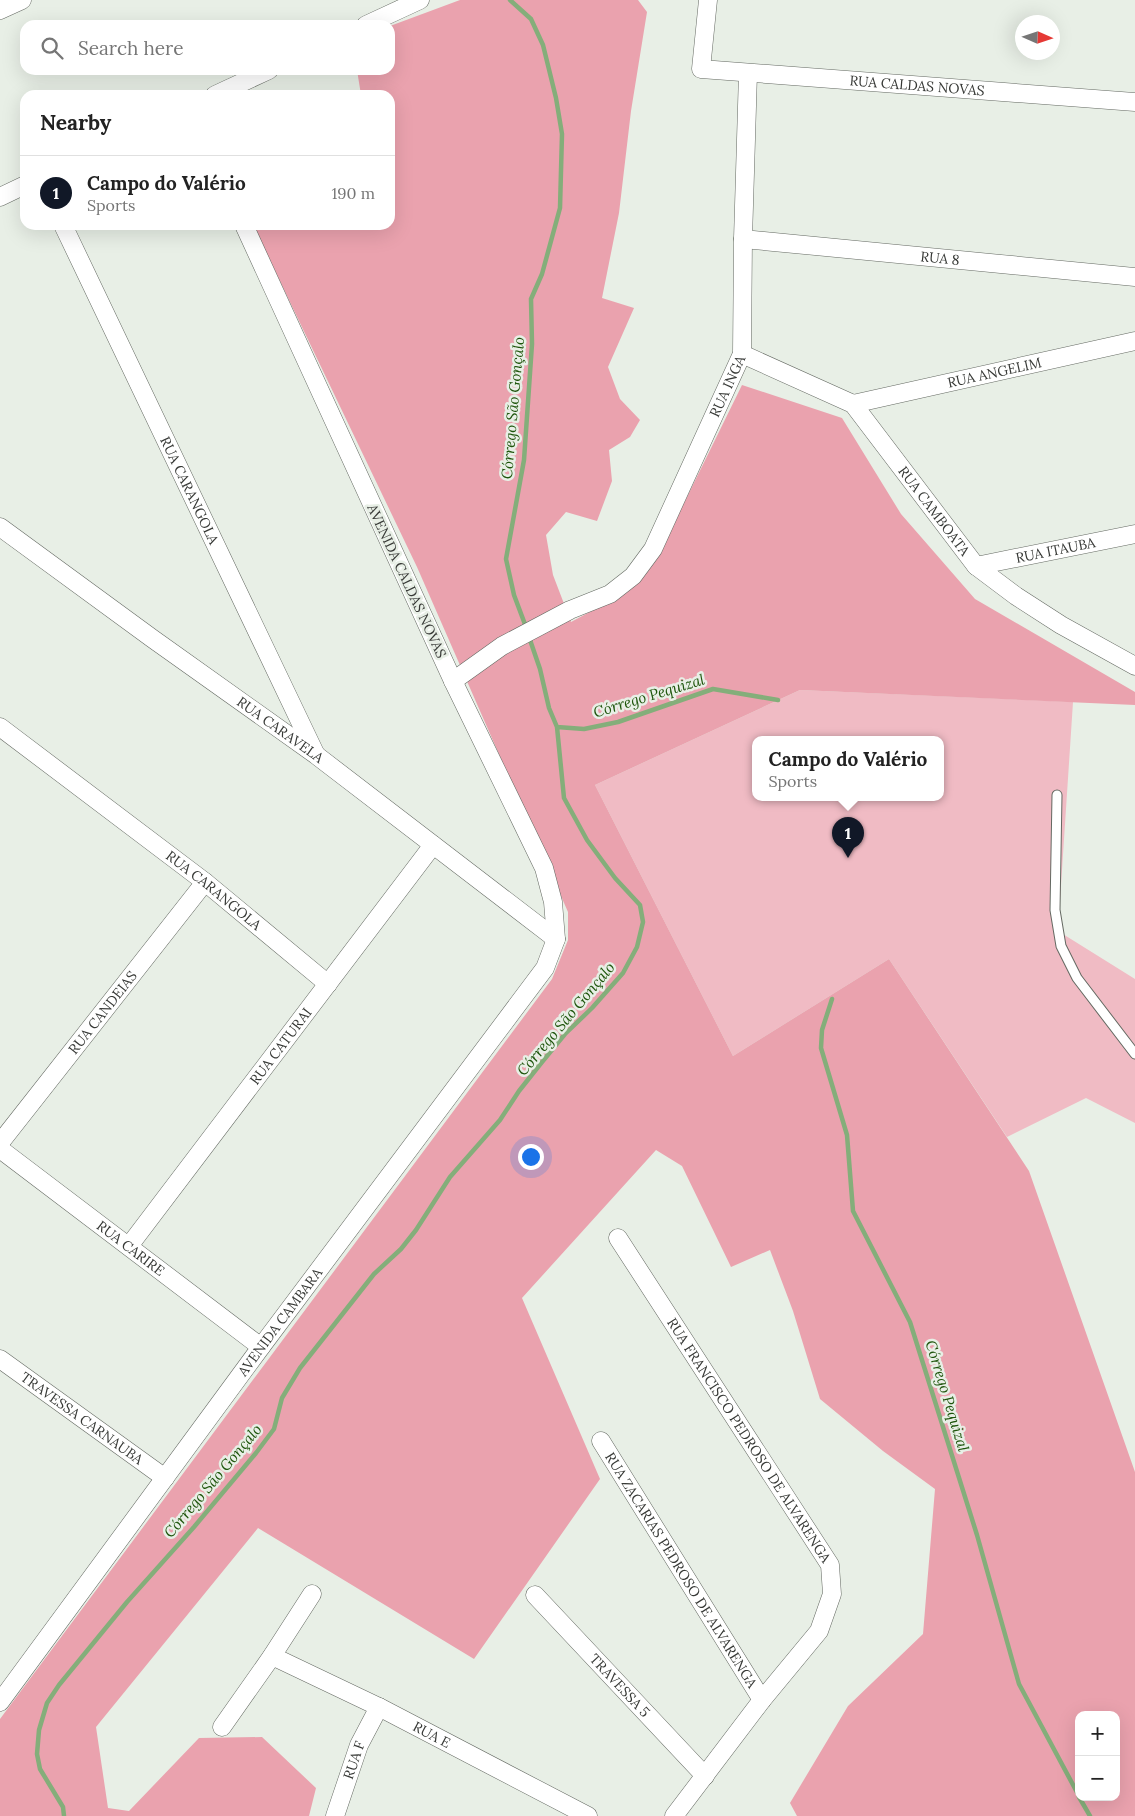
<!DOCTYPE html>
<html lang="en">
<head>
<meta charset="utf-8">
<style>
  :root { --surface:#fff; --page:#f2f2f2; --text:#222; --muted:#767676; --line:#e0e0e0; --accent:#111827 }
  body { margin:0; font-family:Lora,serif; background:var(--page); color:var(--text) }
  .controls { position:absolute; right:15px; bottom:15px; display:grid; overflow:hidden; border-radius:10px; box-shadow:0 5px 20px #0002 }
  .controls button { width:45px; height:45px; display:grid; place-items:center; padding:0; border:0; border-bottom:1px solid var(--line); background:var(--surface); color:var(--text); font:25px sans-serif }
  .compass { position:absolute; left:1015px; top:15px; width:45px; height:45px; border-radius:50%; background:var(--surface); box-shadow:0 5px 20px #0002; rotate:93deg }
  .you { position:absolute; left:530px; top:1156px; width:18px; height:18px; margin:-12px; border:4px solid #fff; border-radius:50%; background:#1a73e8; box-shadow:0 0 0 8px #1a73e833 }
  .badge { display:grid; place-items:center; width:32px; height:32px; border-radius:50%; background:var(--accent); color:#fff; font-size:16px; font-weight:700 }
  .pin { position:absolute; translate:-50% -41px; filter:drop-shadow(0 1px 2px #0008) }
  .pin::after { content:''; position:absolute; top:26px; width:18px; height:15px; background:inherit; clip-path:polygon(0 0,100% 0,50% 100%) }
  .popup { position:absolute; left:752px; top:736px; width:192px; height:65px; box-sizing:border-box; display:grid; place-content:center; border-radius:10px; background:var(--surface); filter:drop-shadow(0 1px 4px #0005); font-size:16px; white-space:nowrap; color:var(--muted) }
  .popup b { font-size:19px; color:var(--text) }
  .popup::after { content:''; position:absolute; left:50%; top:100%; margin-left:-10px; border:10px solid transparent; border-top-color:var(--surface) }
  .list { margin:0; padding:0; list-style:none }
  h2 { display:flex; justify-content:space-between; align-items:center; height:65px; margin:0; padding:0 20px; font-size:21px }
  h2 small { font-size:16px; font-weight:400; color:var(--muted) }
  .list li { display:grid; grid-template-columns:32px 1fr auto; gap:15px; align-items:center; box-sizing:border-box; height:75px; padding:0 20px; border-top:1px solid var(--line) }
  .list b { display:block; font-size:19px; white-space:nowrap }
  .list p { margin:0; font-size:16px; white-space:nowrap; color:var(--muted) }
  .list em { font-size:16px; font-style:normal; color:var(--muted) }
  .icon { flex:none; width:28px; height:28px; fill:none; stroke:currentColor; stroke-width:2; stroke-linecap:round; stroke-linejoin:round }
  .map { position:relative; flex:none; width:1135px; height:1816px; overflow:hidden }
  .search { position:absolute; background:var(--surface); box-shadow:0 5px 20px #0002; left:20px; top:20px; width:375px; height:55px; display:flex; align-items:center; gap:12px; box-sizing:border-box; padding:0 18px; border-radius:15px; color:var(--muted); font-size:19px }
  .panel { position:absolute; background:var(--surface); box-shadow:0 5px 20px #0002; left:20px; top:90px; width:375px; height:140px; border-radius:15px }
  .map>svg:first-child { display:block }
  .green { fill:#f0bbc4; fill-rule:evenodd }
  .forest { fill:#eaa2ae; fill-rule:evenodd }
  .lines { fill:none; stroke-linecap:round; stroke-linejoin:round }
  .stream { stroke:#84ae7a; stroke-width:4.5 }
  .lane-casing { stroke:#646962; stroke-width:11 }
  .street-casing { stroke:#646962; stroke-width:19 }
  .lane { stroke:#fff; stroke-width:9 }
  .street { stroke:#fff; stroke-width:18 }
  .labels { text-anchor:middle; stroke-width:5; stroke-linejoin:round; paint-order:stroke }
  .street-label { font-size:14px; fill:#373936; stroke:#e8efe6 }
  .water-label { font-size:15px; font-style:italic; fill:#1e550c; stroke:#e8efe6 }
</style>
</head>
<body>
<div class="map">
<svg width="1135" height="1816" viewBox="0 0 1135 1816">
  <rect width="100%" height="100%" fill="#e8efe6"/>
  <!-- green -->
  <path class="green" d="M800,690L1073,702L1058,931L1135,979V1123L1086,1098L1007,1137L889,959L733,1056L595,785ZM756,739H940V797H756Z"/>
  <!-- forest -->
  <path class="forest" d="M460,0H638L647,12L631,111L619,213L602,298L634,308L608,367L620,399L640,420L630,437L609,450L612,481L597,521L566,512L546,535L553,575L571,622L627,592L653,564L686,499L742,385L842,418L901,514L975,599L1135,692V705L800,690L595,785L733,1056L889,959L1029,1171L1135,1472V1816H797L790,1803L848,1706L923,1634L935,1489L883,1451L820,1399L793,1311L770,1250L731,1267L682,1166L656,1150L522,1298L600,1479L474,1659L258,1528L96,1727L108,1808L129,1811L199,1738L262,1737L316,1788L309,1816H0V1719L552,979L568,940V912L417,567L253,225H390V95H361L357,70H390V26ZM1079,1715H1116V1797H1079Z"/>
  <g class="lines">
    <!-- stream -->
    <path class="stream" d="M510,0L531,19L543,45L556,98L562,134L560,208L542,274L531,299L532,344L524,460L506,559L514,595L526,627
      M557,727L584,729L618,722L713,689L778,700
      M832,999L822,1030L821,1048L847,1135L853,1211L910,1322L977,1535L1019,1684L1079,1796
      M1079,1797L1090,1816
      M64,1816L63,1807L40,1769L37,1754L39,1730L47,1703L59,1685L127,1602L194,1527L256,1453L274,1429L282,1398L300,1368L374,1274L401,1249L416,1230L450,1177L500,1120L519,1091L542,1062L565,1034L592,1008L623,973L637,947L643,922L640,905L615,878L587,840L564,798L557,727L549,708L540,669L529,637"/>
    <defs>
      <path id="lane" d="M1057,795L1055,910L1061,946L1077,978L1135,1054"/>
      <g id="street">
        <path id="s1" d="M708,0L701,69L1135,102"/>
        <path d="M0,10L22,0"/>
        <path d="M366,25L420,0"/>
        <path d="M215,95L269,70"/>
        <path d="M0,197L25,185"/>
        <path id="s2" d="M63,225L315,753"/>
        <path id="s3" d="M743,239L1135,277"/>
        <path id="s4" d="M742,354L853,404L976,566L1016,596L1061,625L1135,666"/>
        <path id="s5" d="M853,404L1135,341"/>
        <path id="s6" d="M0,527L153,639L316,755L556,939"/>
        <path id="s7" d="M976,566L1135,534"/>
        <path id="s8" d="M453,681L502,646L570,610L610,594L633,576L653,549L742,354L743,239L748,73"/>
        <path id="s9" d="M0,727L205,882L328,984"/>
        <path id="s10" d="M0,1143L205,882"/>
        <path id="s11" d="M0,1149L261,1347"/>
        <path id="s12" d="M618,1238L830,1565L832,1594L819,1631L762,1700L674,1816"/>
        <path id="s13" d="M129,1246L433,845"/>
        <path id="s14" d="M0,1359L165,1478"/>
        <path id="s15" d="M601,1441L762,1700"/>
        <path id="s16" d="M535,1595L705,1776"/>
        <path id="s17" d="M272,1656L379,1707L588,1816"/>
        <path id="s18" d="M0,1702L261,1347L545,968L556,939L553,902L544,868L453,681L244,225"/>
        <path d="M222,1727L272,1656L312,1594"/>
        <path id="s19" d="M335,1816L359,1745L379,1707"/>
      </g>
    </defs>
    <!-- lane casing -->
    <use href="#lane" class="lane-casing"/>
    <!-- street casing -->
    <use href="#street" class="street-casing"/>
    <!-- lane -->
    <use href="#lane" class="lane"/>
    <!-- street -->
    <use href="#street" class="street"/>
  </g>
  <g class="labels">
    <!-- street labels -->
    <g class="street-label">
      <text dy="5" stroke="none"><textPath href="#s1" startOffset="286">RUA CALDAS NOVAS</textPath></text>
      <text dy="5" stroke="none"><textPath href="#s3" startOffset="198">RUA 8</textPath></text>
      <text dy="5" stroke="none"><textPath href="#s5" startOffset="145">RUA ANGELIM</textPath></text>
      <text dy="5" stroke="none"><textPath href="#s8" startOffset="422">RUA INGA</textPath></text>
      <text dy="5" stroke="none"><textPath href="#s2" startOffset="294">RUA CARANGOLA</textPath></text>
      <text dy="5" stroke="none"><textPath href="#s4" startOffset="256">RUA CAMBOATA</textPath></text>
      <text dy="5" stroke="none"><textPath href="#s7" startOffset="81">RUA ITAUBA</textPath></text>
      <text transform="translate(407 581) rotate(65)" y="5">AVENIDA CALDAS NOVAS</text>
      <text dy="5" stroke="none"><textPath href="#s6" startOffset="346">RUA CARAVELA</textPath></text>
      <text dy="5" stroke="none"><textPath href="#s9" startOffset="269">RUA CARANGOLA</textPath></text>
      <text dy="5" stroke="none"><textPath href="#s10" startOffset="166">RUA CANDEIAS</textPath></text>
      <text dy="5" stroke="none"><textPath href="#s13" startOffset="251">RUA CATURAI</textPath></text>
      <text dy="5" stroke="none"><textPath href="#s11" startOffset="164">RUA CARIRE</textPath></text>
      <text dy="5" stroke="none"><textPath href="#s18" startOffset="472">AVENIDA CAMBARA</textPath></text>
      <text dy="5" stroke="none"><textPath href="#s14" startOffset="101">TRAVESSA CARNAUBA</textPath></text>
      <text dy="5" stroke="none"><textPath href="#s12" startOffset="241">RUA FRANCISCO PEDROSO DE ALVARENGA</textPath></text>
      <text dy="5" stroke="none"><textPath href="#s15" startOffset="152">RUA ZACARIAS PEDROSO DE ALVARENGA</textPath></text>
      <text dy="5" stroke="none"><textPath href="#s16" startOffset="124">TRAVESSA 5</textPath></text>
      <text dy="5" stroke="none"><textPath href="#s17" startOffset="178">RUA E</textPath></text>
      <text dy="5" stroke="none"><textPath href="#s19" startOffset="59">RUA F</textPath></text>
    </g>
    <!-- water labels -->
    <g class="water-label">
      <text transform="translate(513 408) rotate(-85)" y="5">Córrego São Gonçalo</text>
      <text transform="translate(649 696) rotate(-17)" y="5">Córrego Pequizal</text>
      <text transform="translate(566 1019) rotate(-50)" y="5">Córrego São Gonçalo</text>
      <text transform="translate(947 1396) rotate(73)" y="5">Córrego Pequizal</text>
      <text transform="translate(213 1481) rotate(-50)" y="5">Córrego São Gonçalo</text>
    </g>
  </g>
</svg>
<div class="controls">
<button>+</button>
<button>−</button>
</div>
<svg class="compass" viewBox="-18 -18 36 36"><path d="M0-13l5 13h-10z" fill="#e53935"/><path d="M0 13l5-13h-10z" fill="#767676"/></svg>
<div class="you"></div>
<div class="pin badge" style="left:848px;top:858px">1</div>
<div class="popup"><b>Campo do Valério</b>Sports</div>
<div class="search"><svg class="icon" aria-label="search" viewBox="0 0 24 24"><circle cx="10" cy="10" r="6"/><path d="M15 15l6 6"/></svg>Search here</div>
<section class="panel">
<h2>Nearby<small></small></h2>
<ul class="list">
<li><span class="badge">1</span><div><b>Campo do Valério</b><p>Sports</p></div><em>190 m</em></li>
</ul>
</section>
</div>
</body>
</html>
